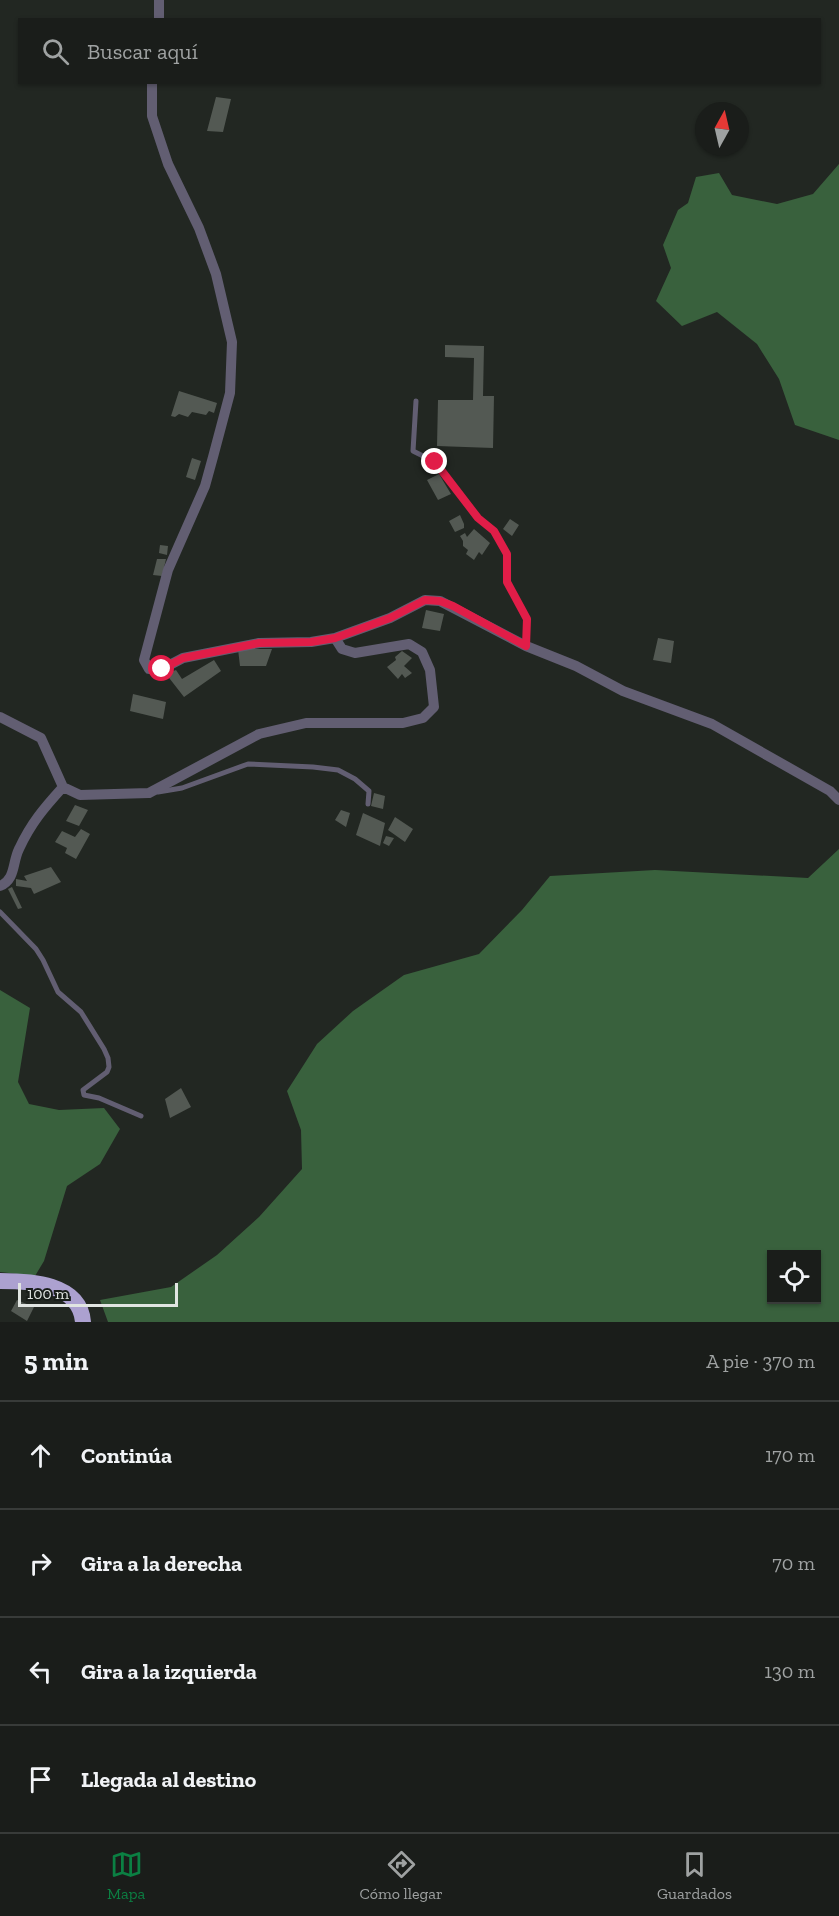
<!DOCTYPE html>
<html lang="es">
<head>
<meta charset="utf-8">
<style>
  :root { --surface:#1a1d1a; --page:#232623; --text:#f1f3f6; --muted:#9fa2a2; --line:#383b39; --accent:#0b8043 }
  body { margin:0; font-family:"Zilla Slab",serif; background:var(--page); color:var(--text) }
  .controls { position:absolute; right:18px; bottom:18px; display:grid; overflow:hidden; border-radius:0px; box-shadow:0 2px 4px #0004 }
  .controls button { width:54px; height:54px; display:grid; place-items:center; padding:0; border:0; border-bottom:2px solid var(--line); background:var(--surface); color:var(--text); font:30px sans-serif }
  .compass { position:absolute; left:695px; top:102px; width:54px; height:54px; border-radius:50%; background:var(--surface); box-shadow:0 2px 4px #0004; rotate:8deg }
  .scale { position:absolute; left:18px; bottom:15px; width:160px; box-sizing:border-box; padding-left:6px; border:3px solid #e1e5e2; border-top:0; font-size:16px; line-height:21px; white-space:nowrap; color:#e1e5e2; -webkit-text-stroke:4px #181d19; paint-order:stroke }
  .stop { position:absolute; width:18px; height:18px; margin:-14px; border:4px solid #e11d48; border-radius:50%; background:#fff }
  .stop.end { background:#e11d48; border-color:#fff; box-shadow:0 2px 6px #0008 }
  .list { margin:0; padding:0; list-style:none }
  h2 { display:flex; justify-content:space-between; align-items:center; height:78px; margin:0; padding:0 24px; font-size:26px }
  h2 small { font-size:20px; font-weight:400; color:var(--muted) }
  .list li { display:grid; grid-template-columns:39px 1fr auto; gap:18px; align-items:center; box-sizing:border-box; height:108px; padding:0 24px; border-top:2px solid var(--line) }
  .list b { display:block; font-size:22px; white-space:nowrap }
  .list em { font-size:20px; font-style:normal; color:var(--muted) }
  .icon { flex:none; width:33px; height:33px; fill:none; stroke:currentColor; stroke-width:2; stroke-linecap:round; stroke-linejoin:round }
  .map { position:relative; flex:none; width:839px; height:1322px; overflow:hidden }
  .search { position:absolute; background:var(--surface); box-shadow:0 2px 4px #0004; left:18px; right:18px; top:18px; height:66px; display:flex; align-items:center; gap:15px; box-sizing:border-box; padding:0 21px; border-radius:0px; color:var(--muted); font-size:22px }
  .sheet { height:510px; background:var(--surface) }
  nav { display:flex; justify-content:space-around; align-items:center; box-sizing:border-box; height:84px; border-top:2px solid var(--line); background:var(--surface); font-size:16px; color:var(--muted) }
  nav a { display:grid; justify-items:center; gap:3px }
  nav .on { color:var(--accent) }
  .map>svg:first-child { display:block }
  .forest { fill:#39613d; fill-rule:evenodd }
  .building { fill:#535953 }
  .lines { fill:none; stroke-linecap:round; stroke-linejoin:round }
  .service { stroke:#625e72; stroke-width:5 }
  .minor { stroke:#625e72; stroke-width:10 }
  .trunk { stroke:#aca1d0; stroke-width:16 }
  .route { stroke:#e11d48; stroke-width:8 }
</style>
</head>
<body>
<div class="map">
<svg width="839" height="1322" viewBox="0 0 839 1322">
  <rect width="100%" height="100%" fill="#222722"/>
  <!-- forest -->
  <path class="forest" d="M839,164V440L795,425L779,379L757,344L717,312L682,326L656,301L671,268L663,245L678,210L688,203L696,177L719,173L732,195L777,204L813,194Z
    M839,849V1322H108L100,1300L171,1287L217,1255L259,1217L302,1169L301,1130L287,1091L317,1044L353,1011L404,975L479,954L522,910L550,876L655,870L808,878ZM816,1254V1300H772V1254Z
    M0,990L30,1008L18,1082L29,1104L59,1110L104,1108L120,1129L100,1164L67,1186L44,1261L35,1276L0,1272Z"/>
  <!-- building -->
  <path class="building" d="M216,97L231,99L223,132L207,131Z
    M445,345L484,346L483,396H494L493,448L437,446L438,400H473L474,358L445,357Z
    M179,391L217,403L214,413L209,411L206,415L192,412L188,417L179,414L175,417L171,416Z
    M192,458L201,461L195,480L186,477Z
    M439,474L451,494L438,500L427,480Z
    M460,515L464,524V528L455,532L449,521Z
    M510,519L519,525L512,536L503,529Z
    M474,529L490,543L482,555L479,552L474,560L466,554L468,550L463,546V541L460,536L465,533L467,537Z
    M160,545L168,546L167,555L159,553Z
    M157,559H166L162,576L153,575Z
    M426,610L444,614L440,631L422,628Z
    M658,638L674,641L671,663L653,660Z
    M238,649H272L266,666H240Z
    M402,651L412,658L404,666L412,673L405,678L402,674L398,679L387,667L396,660L395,657Z
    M214,660L221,671L184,697L166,674L176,670L182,679Z
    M133,694L166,702L163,719L130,711Z
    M374,793L385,796L383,809L371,806Z
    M75,805L88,810L79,826L66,821Z
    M341,810L350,813L346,827L335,820Z
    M363,813L385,823L380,846L356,835Z
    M395,817L413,829L405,842L388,830Z
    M81,829L90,834L76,859L65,853L67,848L55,842L62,831L75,837Z
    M386,836L394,838L389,846L383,843Z
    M51,867L61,882L34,894L31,888L16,886V879L27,881L24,876Z
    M12,887L22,908L18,909L8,889Z
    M181,1088L191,1107L170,1118L165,1099Z
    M17,1300L34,1307L27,1321L11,1311Z"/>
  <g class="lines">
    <!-- service -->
    <path class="service" d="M416,401L413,451L435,462L478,518L494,531L507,554V582L527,619L526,645
      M158,792L182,788L248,764L313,767L338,770L355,779L369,791L368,804
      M0,912L36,949L43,960L58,992L81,1012L104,1049L108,1058L109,1067L107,1072L83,1090L84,1095L99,1098L141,1116"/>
    <!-- minor -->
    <path class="minor" d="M159,20V0
      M152,82V116L168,164L199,228L216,274L232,342L230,393L213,457L205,486L168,570L144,660L149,669H162L183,658L259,643L311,642L335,638
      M0,717L41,738L63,787L80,795L149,793L259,734L306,723H403L423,718L434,707L430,670L422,652L409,644L355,653L342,649L335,638L390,618L425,600L440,601L526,646L576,666L623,691L712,724L830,791L839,800
      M0,886C16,879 12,863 19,849C31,823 44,808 63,787"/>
    <!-- trunk -->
    <path class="trunk" d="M0,1281C30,1281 80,1283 83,1322"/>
  </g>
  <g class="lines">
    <!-- route -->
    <path class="route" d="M162,669L183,658L259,643L311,642L335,638L390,618L425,600L440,601L453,606L526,646L527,619L507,582V554L494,531L478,518L435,462"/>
  </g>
</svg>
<div class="controls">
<button><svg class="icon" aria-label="locate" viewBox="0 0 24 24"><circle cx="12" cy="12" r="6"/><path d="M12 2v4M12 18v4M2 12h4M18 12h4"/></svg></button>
</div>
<svg class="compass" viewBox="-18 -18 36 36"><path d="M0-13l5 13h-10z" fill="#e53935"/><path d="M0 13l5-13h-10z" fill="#9fa2a2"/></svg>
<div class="scale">100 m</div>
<div class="stop" style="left:162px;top:669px"></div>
<div class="stop end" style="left:435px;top:462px"></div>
<div class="search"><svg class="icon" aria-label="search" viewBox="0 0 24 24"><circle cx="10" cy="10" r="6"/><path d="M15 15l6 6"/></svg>Buscar aquí</div>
</div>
<section class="sheet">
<h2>5 min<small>A pie · 370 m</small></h2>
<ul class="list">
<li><svg class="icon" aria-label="ahead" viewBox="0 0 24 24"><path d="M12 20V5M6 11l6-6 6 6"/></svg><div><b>Continúa</b></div><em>170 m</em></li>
<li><svg class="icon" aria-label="right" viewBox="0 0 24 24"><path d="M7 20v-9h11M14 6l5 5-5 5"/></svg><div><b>Gira a la derecha</b></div><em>70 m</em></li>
<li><svg class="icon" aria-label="left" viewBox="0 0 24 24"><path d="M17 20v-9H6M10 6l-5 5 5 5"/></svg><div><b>Gira a la izquierda</b></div><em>130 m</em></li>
<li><svg class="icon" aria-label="arrive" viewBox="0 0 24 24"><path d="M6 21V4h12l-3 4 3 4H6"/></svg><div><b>Llegada al destino</b></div></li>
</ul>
</section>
<nav>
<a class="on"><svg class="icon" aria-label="map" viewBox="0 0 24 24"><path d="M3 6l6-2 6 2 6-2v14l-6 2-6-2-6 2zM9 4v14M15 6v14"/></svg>Mapa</a>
<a><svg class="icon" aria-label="directions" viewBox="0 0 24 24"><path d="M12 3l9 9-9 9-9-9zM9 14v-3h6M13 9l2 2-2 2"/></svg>Cómo llegar</a>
<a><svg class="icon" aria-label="saved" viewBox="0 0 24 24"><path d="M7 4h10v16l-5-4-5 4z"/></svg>Guardados</a>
</nav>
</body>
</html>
